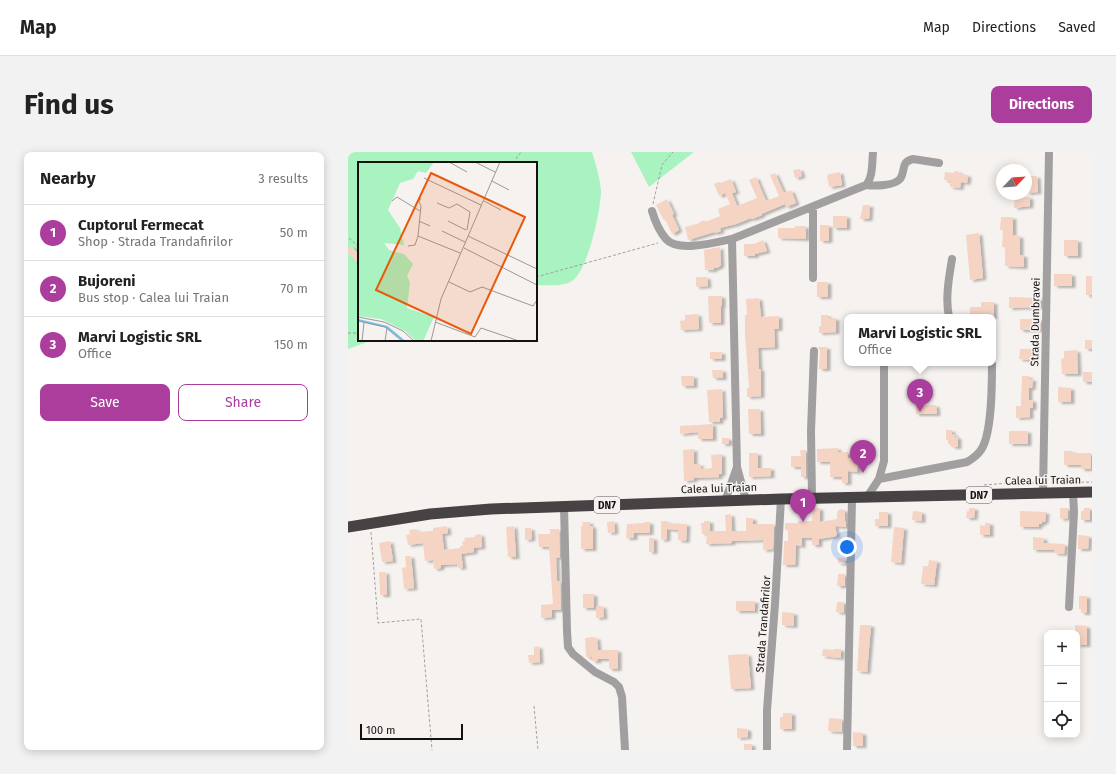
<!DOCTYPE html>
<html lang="en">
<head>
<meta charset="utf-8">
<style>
  :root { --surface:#fff; --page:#f2f2f2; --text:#222; --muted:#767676; --line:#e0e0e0; --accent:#ab3e9c }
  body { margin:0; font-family:"Fira Sans",sans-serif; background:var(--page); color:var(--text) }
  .controls { position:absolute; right:12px; bottom:12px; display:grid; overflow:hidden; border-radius:8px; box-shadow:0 2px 10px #0003 }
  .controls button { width:36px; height:36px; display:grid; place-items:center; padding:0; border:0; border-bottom:1px solid var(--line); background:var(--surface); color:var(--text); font:20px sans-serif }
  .compass { position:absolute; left:648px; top:12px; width:36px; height:36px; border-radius:50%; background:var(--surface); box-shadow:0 2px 10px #0003; rotate:65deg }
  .scale { position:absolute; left:12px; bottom:10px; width:103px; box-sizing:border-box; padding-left:4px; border:2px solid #141211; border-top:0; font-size:11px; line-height:14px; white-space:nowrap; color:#141211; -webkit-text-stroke:3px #f6f2ef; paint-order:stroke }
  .you { position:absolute; left:499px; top:395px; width:14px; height:14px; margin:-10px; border:3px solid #fff; border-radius:50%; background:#1a73e8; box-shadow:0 0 0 6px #1a73e833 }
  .badge { display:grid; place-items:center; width:26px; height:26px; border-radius:50%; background:var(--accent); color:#fff; font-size:13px; font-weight:700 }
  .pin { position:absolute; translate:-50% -33px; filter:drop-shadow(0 1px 2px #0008) }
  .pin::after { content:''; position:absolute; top:21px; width:14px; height:12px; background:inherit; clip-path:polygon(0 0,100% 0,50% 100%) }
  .popup { position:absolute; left:496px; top:162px; width:152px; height:52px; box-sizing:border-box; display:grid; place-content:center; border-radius:8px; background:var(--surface); filter:drop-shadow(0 1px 3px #0005); font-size:13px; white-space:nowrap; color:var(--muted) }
  .popup b { font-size:15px; color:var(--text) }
  .popup::after { content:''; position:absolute; left:50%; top:100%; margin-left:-8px; border:8px solid transparent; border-top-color:var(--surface) }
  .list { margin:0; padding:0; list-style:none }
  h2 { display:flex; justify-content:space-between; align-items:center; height:52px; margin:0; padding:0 16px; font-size:17px }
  h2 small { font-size:13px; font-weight:400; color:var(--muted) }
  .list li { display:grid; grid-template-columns:26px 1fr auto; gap:12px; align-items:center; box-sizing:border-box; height:56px; padding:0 16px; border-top:1px solid var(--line) }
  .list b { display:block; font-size:15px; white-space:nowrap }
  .list p { margin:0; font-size:13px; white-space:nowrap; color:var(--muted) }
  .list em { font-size:13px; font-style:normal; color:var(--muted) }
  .actions { display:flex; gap:8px; padding:12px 16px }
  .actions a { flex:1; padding:9px 0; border:1px solid var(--accent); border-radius:8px; text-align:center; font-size:14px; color:var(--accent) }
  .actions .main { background:var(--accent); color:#fff }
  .icon { flex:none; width:22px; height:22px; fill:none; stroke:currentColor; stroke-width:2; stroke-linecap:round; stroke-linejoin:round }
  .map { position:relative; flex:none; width:744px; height:598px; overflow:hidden; border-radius:8px }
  header { display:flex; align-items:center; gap:24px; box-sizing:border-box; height:56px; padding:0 20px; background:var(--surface); border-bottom:1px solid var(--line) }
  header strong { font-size:19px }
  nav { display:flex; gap:22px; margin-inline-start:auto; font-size:14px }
  .intro { display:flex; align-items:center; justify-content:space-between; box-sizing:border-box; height:96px; padding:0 24px }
  h1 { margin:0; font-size:28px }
  .button { padding:10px 18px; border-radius:8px; background:var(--accent); color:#fff; font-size:14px; font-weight:700 }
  main { display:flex; gap:24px; padding:0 24px }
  aside { flex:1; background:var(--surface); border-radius:8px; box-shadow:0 2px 10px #0003 }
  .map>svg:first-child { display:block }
  .green { fill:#a8f3c0 }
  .building { fill:#f6d4c4; filter:url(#shadow) }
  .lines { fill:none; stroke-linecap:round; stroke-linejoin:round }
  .path { stroke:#a29f9c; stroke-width:1; stroke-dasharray:3 2; stroke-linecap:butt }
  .minor { stroke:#a19f9f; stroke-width:8 }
  .highway { stroke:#474344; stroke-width:11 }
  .labels { text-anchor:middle; stroke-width:3; stroke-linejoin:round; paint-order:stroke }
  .shield { fill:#f6f2ef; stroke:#585554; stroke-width:1 }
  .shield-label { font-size:10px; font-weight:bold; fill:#141211 }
  .street-label { font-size:11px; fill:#141211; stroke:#f6f2ef }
  .inset-river { fill:none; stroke:#6bc2f3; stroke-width:2 }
  .inset-road { fill:none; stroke:#9c9896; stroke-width:1 }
  .view { fill:#e8590c; fill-opacity:0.15; stroke:#e8590c; stroke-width:2 }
  .inset-edge { fill:none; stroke:#141211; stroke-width:2 }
</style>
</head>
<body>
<header>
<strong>Map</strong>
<nav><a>Map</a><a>Directions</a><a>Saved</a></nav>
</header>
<div class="intro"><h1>Find us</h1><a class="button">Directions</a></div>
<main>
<aside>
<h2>Nearby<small>3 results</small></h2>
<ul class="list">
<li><span class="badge">1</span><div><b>Cuptorul Fermecat</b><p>Shop · Strada Trandafirilor</p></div><em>50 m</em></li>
<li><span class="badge">2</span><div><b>Bujoreni</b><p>Bus stop · Calea lui Traian</p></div><em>70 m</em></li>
<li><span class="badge">3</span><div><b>Marvi Logistic SRL</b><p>Office</p></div><em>150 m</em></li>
</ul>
<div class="actions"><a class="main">Save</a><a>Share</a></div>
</aside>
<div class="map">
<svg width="744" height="598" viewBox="0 0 744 598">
  <defs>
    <filter id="shadow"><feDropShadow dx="3.5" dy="2" stdDeviation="1" flood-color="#0004"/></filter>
  </defs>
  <rect width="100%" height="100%" fill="#f6f2ef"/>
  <!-- green -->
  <path class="green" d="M0,0H244C248,13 252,26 253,39C253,57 240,119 224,129C214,135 199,133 188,133V11H11V188H25L0,197Z
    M283,0H346L301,35Z"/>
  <!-- building -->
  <path class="building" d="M452,17L454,24L447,26L445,18Z
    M606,19L612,20L611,22L620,23L619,31L613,30L612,36L602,35V29L596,28L597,20L606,21Z
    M492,20L494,33L481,35L479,24L481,22Z
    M427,21L436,41L443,38L448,51L438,55L437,52L413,62L414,63L404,67L403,66L388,72L372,76L373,79L367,81L366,80L340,88L337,75L352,71L351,70L357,68V70L372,64L370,57L382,52L377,41L371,44L366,32L371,30L372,31L383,27L388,40L384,41L389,54L409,46L401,28L408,25L418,49L431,44L422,23Z
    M678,24H689L690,40L679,41Z
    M667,45H682V54L666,56Z
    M319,47L326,62L324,63L331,78L324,82L317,67H315L308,53Z
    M515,53H522L521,67H512Z
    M485,64H499V76H485Z
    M653,65H665V83L672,84V103H676V115L657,114V95H654L655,78H652Z
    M472,73H481V89H472Z
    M447,74H458V87L430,86V76H447Z
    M631,81L635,126L622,128L618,83Z
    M415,88L419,99L407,102V104H396V92H406Z
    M716,88H730V104H716Z
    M3,94L11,102V110L7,109L0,101V97Z
    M372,95L373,113L369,116H366V118H357L356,98Z
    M706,122H724V134H706Z
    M738,124H744V143H738Z
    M348,125H359L360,134L348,135Z
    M469,130H480V145H469Z
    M360,144H374V154H373V171H361Z
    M661,145L692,146V155L661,156Z
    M411,146L413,165L431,164V177H426L427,195L410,196L411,217H413V244L399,245V236H401L397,183V163H399L398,147Z
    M633,150H646V165H622V155H633Z
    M350,162L351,177L333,178L332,169L337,168V163Z
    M473,163H480V166H488V180L471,181V174H473Z
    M672,167H693L692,178H672Z
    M737,188H744V197H737Z
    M470,195H479V217H471L472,199Z
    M672,197H683V208L671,207Z
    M729,198L730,222H714L713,207L716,206V199Z
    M362,200H374V207H362Z
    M364,218H375V226H365Z
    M735,220H744V230H735Z
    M333,224H346V234H334Z
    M674,224H681V227H685L684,236H681V248H685V256H682V265L668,266V254H673V249Z
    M710,235L723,236V250H710Z
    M374,237L375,266H372V270H361L359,238Z
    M568,253H588L589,262H568Z
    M400,257H412L413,282H401Z
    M365,272V287H350V280L332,282V274Z
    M598,278H604V283L607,282V285H610V295H604V293L600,292V288H598Z
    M661,279H680V292H661Z
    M374,286H381V292H374Z
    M490,296V300H500V306H510L509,320L500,319V331H494V325H482V310H469V297Z
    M346,297V312H352L353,317L364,316L363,303L374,302V322H371V325L346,326V328L336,329L335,298Z
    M452,298H458V325H453V315H443V304H453Z
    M716,299H724V301H743V317H733V313H716Z
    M401,301H410V316H423V324L401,325Z
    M465,356H472V370L489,367V359H491V357L497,358V369H498V375L487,374L489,384L471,387V393H464V386H454V394L448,393L447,413H435L436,389H440V378H437V371H450V369H464Z
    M621,356H627L626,366H618L619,359H621Z
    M712,356H720V366L712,367Z
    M736,356H742V368H733V359H736Z
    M565,359L574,360V369L564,368Z
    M672,359L698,360L697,370H694V372H691V375H672Z
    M531,360H540V374H527V367H531Z
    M383,362L384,379H398V366H405V372H426L425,397L415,398V388L384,389V391L358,392L359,382H354L353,371H356V369H362V379H378L377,363Z
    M266,369L267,380L260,381L259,370Z
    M313,369H319V371L339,372L338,389L330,388V378L319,377V387L313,388Z
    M234,370H242V374H245V397H233V374H235Z
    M296,370H302V381H286V386H278L279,372L296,371Z
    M637,371H642V383H632V373L637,374Z
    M99,374L100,381L94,382L96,398L112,396V394H115L114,390L117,389L116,386L127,385V383L133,382L134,395L126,396V400L113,402L115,415L110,416L109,412L93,413V416L86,417L85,408L77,409L75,391L60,393L58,383L62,382L61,378L69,377V380L85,379V376Z
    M166,374L168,405H160L158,375Z
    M546,375L556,376L553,411L543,410Z
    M177,376H183L184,387L177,388Z
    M202,377H211L212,405L208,406L209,429H212L213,458H204V465L193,466V453L205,452L201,395H191L190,382H202Z
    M730,383L741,384L740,397H730Z
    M685,385L696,386V391L717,392L716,402L706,401V398H685Z
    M301,386H306V400H301Z
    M42,389L45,409L34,410L31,391Z
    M57,404H63L66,436L56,437L54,416L58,415Z
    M490,406H497V412L490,411Z
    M581,408L589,409L586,433L573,432L575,414H580Z
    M31,420H38L39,443H32Z
    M490,422H497V434H489Z
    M235,442H246V456H235Z
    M731,444H739V461H733V457H731Z
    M388,449H407V459H388Z
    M489,450H496V461L488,460Z
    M248,454H255L256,465L248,466Z
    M434,460L446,461V474L434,473Z
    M512,473H523L519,520L509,519Z
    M727,473L739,474V493H729V481H727Z
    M244,485L249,486L250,498H270V517H261V507H250V509H244V505H238L237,486Z
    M191,494L192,510L181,511L180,503H186V495Z
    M475,497L486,498V497H493V506L474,504Z
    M400,502L403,536L383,537L380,503Z
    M435,561H444V577H432V565H435Z
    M481,566L494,567V580L480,579Z
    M389,576L400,577V585L389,586Z
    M505,580L515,581V594H505Z
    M396,592H404V598H396Z"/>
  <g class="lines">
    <!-- path -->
    <path class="path" d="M165,11L173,0
      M305,52L314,13L325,0
      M1,86L11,95
      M188,125L310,91
      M0,181H11
      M673,331H687
      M703,331L744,330
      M636,333L674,330L676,331
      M23,380L30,471L73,467L84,598
      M186,554L190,598"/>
    <!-- minor -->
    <path class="minor" d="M518,33C525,25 524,11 525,0
      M304,59C307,69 311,79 318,87C330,101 369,90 384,87
      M465,126V55
      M601,165C597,147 601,125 604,107
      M531,327L619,310C624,307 629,304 633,298C644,282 644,233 644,212L643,211
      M695,341L701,0
      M519,345L531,327L536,309V211
      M464,346L463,279L466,199
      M398,348L389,315L384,87L518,33C527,34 546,34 552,27C558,19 552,10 565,7L591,11
      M377,349L389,315
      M216,354L219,479L220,495L225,502L247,520L266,530L271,535L274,545L277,598
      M721,455L726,360L725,341
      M419,598V558L427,452L433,347
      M499,598L504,346"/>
    <!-- highway -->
    <path class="highway" d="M0,375L82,362L143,357L433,347L744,340"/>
  </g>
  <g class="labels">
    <!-- shield labels -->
    <g class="shield">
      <rect x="618" y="335" width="26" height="16" rx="3"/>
      <rect x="246" y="345" width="26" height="16" rx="3"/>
    </g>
    <g class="shield-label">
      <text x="631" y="347">DN7</text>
      <text x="259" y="357">DN7</text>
    </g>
    <!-- street labels -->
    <g class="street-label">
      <text transform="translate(687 170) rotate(-89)" y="4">Strada Dumbravei</text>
      <text transform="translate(695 328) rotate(-1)" y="4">Calea lui Traian</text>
      <text transform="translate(371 336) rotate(-2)" y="4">Calea lui Traian</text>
      <text transform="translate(415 472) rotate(-86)" y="4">Strada Trandafirilor</text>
    </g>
  </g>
  <!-- overview -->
  <g transform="translate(10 10)">
    <rect width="179" height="179" fill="#f6f2ef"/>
    <path d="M0,0H76L68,11L60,9L55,17L42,21L30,48L42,66L46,83L26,81L31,88L46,92L55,102L49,114L52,120L49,146L76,155L65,179H58L47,169L23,157L0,154Z" fill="#a8f3c0"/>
    <path class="inset-river" d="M0,158L29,165L46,179"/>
    <path class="inset-road" d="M91,0L109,10M117,0L137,10M66,16L123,43M134,19L151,28M63,36L61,40L63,44L60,74L102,91M34,39L39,35L62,49M126,39L143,48M79,41L91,46L99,42L112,50L109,68M61,59L72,64M90,59L108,68M84,69L107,80M110,74L179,107M50,84L57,83L60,74M106,86L179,123M91,120L112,130L124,125L175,144L179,138M0,155L26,160L45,169L56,179M0,159L27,165L44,179M77,160L117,175L123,166L161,179M4,179L6,161M27,179L29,166M73,179L83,137L142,0"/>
    <path class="view" d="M73,11L167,55L113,172L18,128Z"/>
    <rect width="179" height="179" class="inset-edge"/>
  </g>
</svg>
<div class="controls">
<button>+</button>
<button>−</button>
<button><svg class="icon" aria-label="locate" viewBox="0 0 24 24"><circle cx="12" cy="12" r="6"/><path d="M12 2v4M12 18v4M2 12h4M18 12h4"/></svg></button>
</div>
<svg class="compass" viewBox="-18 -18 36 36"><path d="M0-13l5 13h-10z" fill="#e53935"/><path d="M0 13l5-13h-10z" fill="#767676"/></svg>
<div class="scale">100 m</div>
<div class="you"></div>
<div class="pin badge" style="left:455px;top:370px">1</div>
<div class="pin badge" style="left:515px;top:321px">2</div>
<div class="pin badge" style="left:572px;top:260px">3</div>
<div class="popup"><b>Marvi Logistic SRL</b>Office</div>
</div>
</main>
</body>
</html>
